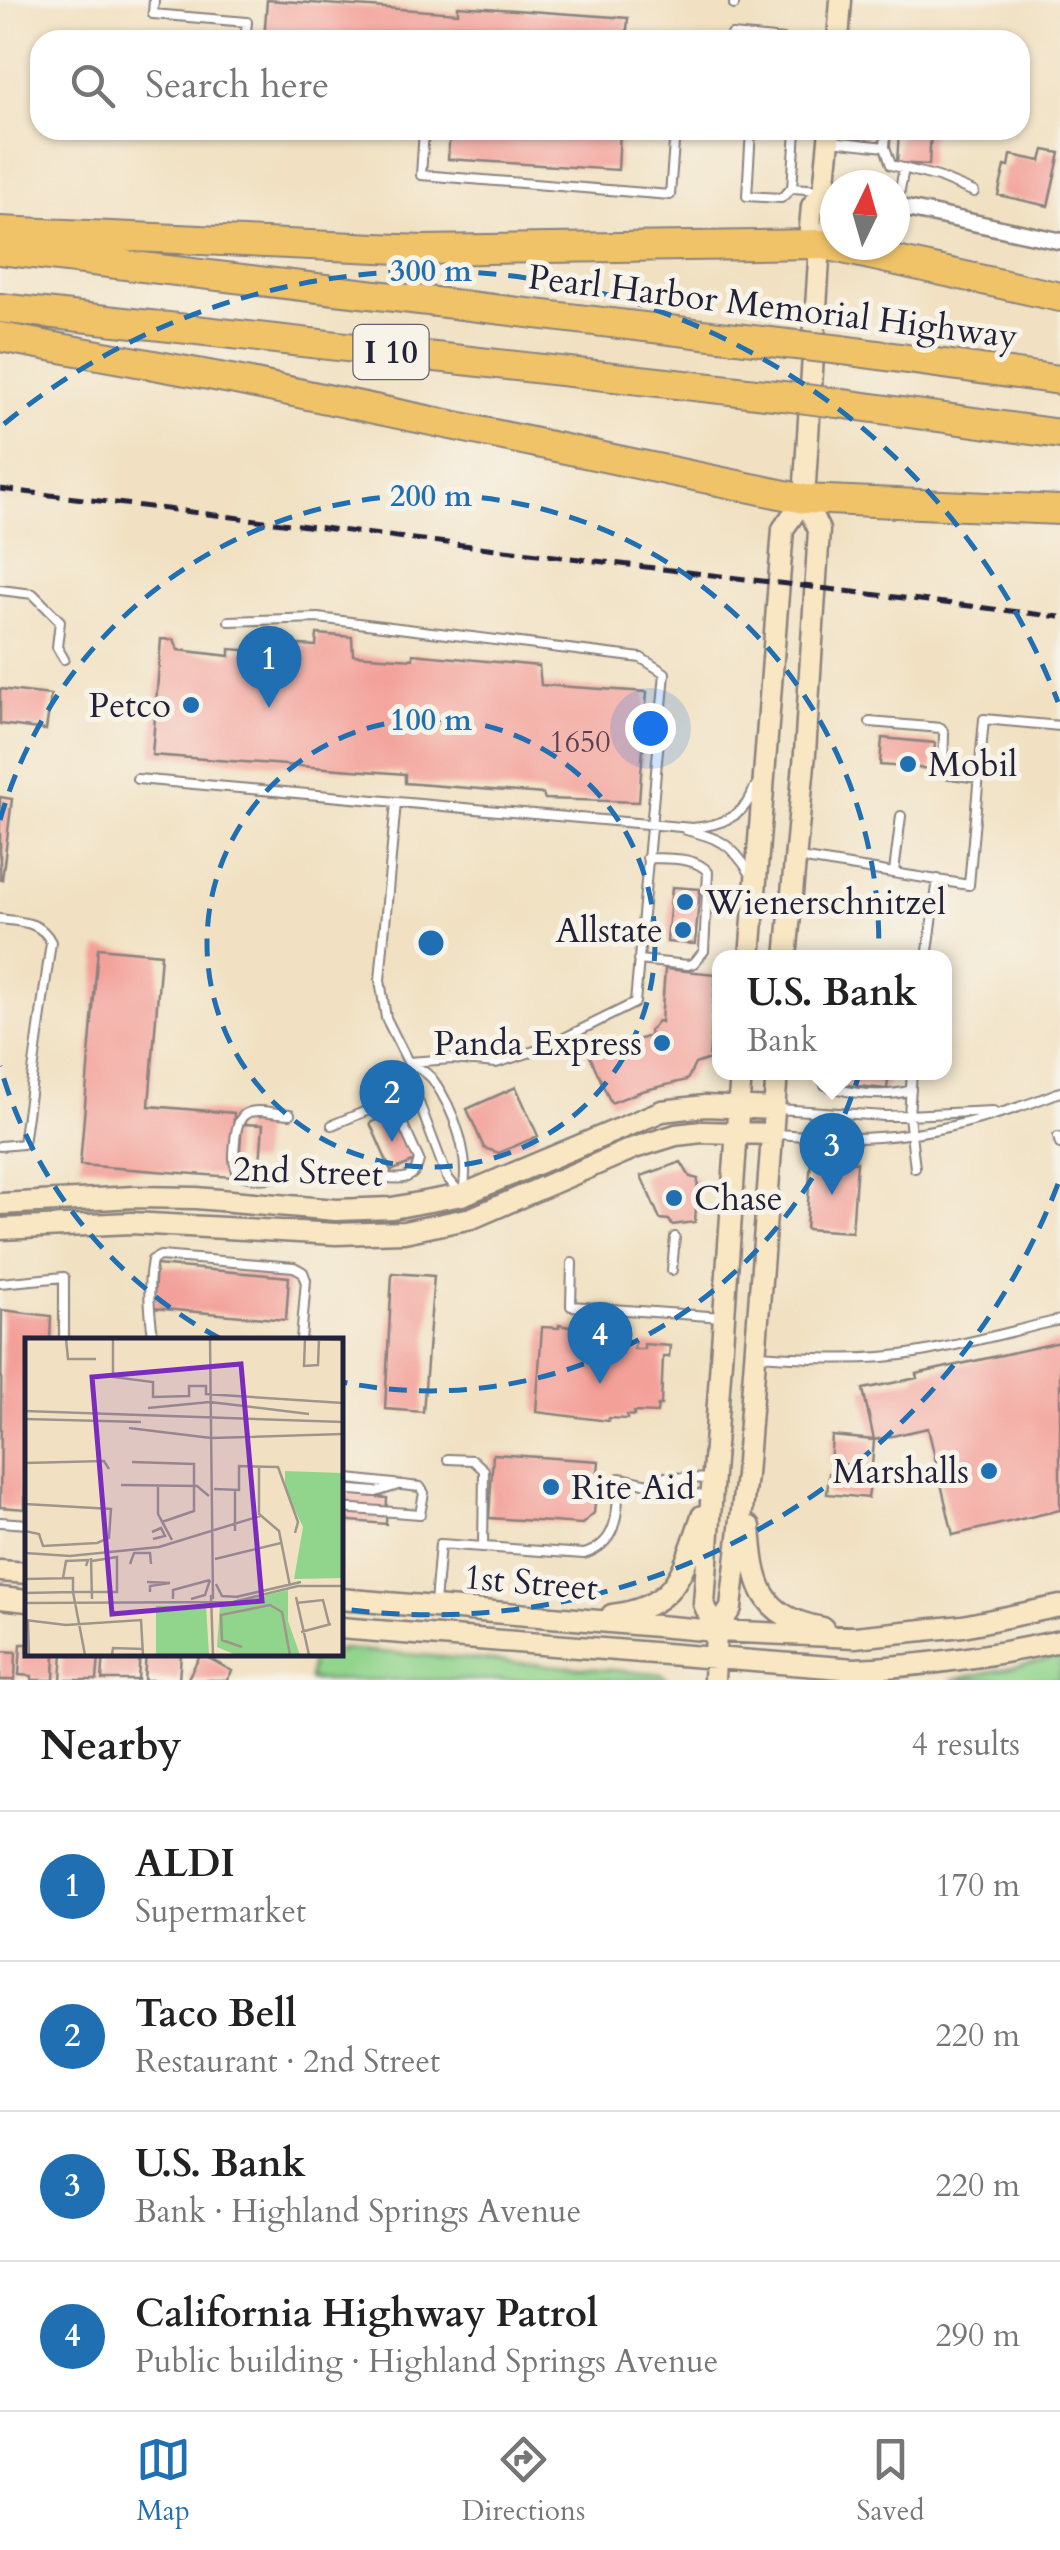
<!DOCTYPE html>
<html lang="en">
<head>
<meta charset="utf-8">
<style>
  :root { --surface:#fff; --page:#f6f6f6; --text:#222; --muted:#767676; --line:#e0e0e0; --accent:#1f6fb2 }
  body { margin:0; font-family:Cardo,serif; background:var(--page); color:var(--text) }
  .compass { position:absolute; left:820px; top:170px; width:90px; height:90px; border-radius:50%; background:var(--surface); box-shadow:0 2px 8px #0004; rotate:5deg }
  .you { position:absolute; left:650px; top:728px; width:35px; height:35px; margin:-25px; border:8px solid #fff; border-radius:50%; background:#1a73e8; box-shadow:0 0 0 15px #1a73e833 }
  .badge { display:grid; place-items:center; width:65px; height:65px; border-radius:50%; background:var(--accent); color:#fff; font-size:32px; font-weight:700 }
  .pin { position:absolute; translate:-50% -82px; filter:drop-shadow(0 2px 5px #0008) }
  .pin::after { content:''; position:absolute; top:52px; width:35px; height:30px; background:inherit; clip-path:polygon(0 0,100% 0,50% 100%) }
  .popup { position:absolute; left:712px; top:950px; width:240px; height:130px; box-sizing:border-box; display:grid; place-content:center; border-radius:20px; background:var(--surface); filter:drop-shadow(0 2px 8px #0005); font-size:32px; white-space:nowrap; color:var(--muted) }
  .popup b { font-size:38px; color:var(--text) }
  .popup::after { content:''; position:absolute; left:50%; top:100%; margin-left:-20px; border:20px solid transparent; border-top-color:var(--surface) }
  .list { margin:0; padding:0; list-style:none }
  h2 { display:flex; justify-content:space-between; align-items:center; height:130px; margin:0; padding:0 40px; font-size:42px }
  h2 small { font-size:32px; font-weight:400; color:var(--muted) }
  .list li { display:grid; grid-template-columns:65px 1fr auto; gap:30px; align-items:center; box-sizing:border-box; height:150px; padding:0 40px; border-top:2px solid var(--line) }
  .list b { display:block; font-size:38px; white-space:nowrap }
  .list p { margin:0; font-size:32px; white-space:nowrap; color:var(--muted) }
  .list em { font-size:32px; font-style:normal; color:var(--muted) }
  .icon { flex:none; width:55px; height:55px; fill:none; stroke:currentColor; stroke-width:2; stroke-linecap:round; stroke-linejoin:round }
  .map { position:relative; flex:none; width:1060px; height:1680px; overflow:hidden }
  .search { position:absolute; background:var(--surface); box-shadow:0 2px 8px #0004; left:30px; right:30px; top:30px; height:110px; display:flex; align-items:center; gap:25px; box-sizing:border-box; padding:0 35px; border-radius:30px; color:var(--muted); font-size:38px }
  .sheet { height:730px; background:var(--surface) }
  nav { display:flex; justify-content:space-around; align-items:center; box-sizing:border-box; height:140px; border-top:2px solid var(--line); background:var(--surface); font-size:28px; color:var(--muted) }
  nav a { display:grid; justify-items:center; gap:5px }
  nav .on { color:var(--accent) }
  .map>svg:first-child { display:block }
  .green { fill:#91d48c; stroke:#5a7b64; stroke-width:2.5 }
  .building { fill:#f3a099 }
  .lines { fill:none; stroke-linecap:round; stroke-linejoin:round }
  .lane-casing { stroke:#8a827e; stroke-width:12 }
  .street-casing { stroke:#8a827e; stroke-width:20 }
  .secondary-casing { stroke:#8a827e; stroke-width:25 }
  .highway-casing { stroke:#8a827e; stroke-width:32 }
  .lane { stroke:#fff; stroke-width:8 }
  .street { stroke:#fff; stroke-width:15 }
  .secondary { stroke:#f9e7c3; stroke-width:20 }
  .highway { stroke:#f0c369; stroke-width:28 }
  .rail { stroke:#22223b; stroke-width:5; stroke-dasharray:15 8; stroke-linecap:butt }
  .highway-bridge-casing { stroke:#8a827e; stroke-width:32; stroke-linecap:butt }
  .highway-bridge { stroke:#f0c369; stroke-width:28 }
  .ring { fill:none; stroke:#1f6fb2; stroke-width:5; stroke-dasharray:18 12 }
  .poi-dot { fill:#1f6fb2; stroke:#f7f3e8; stroke-width:4 }
  .labels { text-anchor:middle; stroke-width:10; stroke-linejoin:round; paint-order:stroke }
  .number-label { font-size:30px; fill:#564252 }
  .shield { fill:#f7f3e8; stroke:#62616f; stroke-width:2.5 }
  .shield-label { font-size:32px; font-weight:bold; fill:#22223b }
  .street-label { font-size:35px; fill:#22223b; stroke:#f7f3e8 }
  .poi-label { font-size:35px; fill:#22223b; stroke:#f7f3e8; text-anchor:end }
  .inset-road { fill:none; stroke:#9e958c; stroke-width:2.5 }
  .view { fill:#7b2cbf; fill-opacity:0.15; stroke:#7b2cbf; stroke-width:5 }
  .inset-edge { fill:none; stroke:#22223b; stroke-width:5 }
  .centre { fill:#1f6fb2; stroke:#f7f3e8; stroke-width:5 }
  .ring-label { font-size:30px; text-anchor:middle; font-weight:bold; fill:#1f6fb2; stroke:#f7f3e8; stroke-width:10; stroke-linejoin:round; paint-order:stroke }
</style>
</head>
<body>
<div class="map">
<svg width="1060" height="1680" viewBox="0 0 1060 1680">
  <rect width="100%" height="100%" fill="#f7f3e8"/>
  <filter id="ink" filterUnits="userSpaceOnUse"><feTurbulence type="fractalNoise" baseFrequency=".01" numOctaves="2"/><feDisplacementMap in="SourceGraphic" scale="20" xChannelSelector="R" yChannelSelector="G"/><feConvolveMatrix kernelMatrix="1 2 1 2 8 2 1 2 1" color-interpolation-filters="sRGB"/></filter>
  <filter id="wash" filterUnits="userSpaceOnUse"><feTurbulence type="fractalNoise" baseFrequency=".0048" numOctaves="4" result="noise"/><feDisplacementMap in="SourceGraphic" scale="40" xChannelSelector="R" yChannelSelector="G"/><feGaussianBlur stdDeviation="2.25" result="paint"/><feColorMatrix in="noise" values="0 0 0 0 0 0 0 0 0 0 0 0 0 0 0 0 0 1.4 0 .05"/><feComposite in="paint" operator="in"/></filter>
  <g filter="url(#wash)">
    <rect width="100%" height="100%" fill="#f1e1c2"/>
    <!-- green -->
    <path class="green" d="M340,1649L662,1674L668,1680H309L312,1653L340,1652Z
      M1060,1657V1680H950Z"/>
    <g id="blocks">
      <!-- building -->
      <path class="building" d="M267,0L458,13V6L628,18L626,40H264Z
        M450,130H620L618,170L448,159Z
        M899,130H931L929,165L897,163Z
        M1044,150L1060,153L1048,206L998,195L1005,166L1009,167L1011,155L1041,161Z
        M317,634L352,637L353,655L413,659V654L539,666L541,685L647,692L639,802L545,799L543,794L405,783V774L152,755L161,639L174,640L178,650L230,656V649L295,654L300,645L316,646Z
        M0,689L51,695L46,730L0,724Z
        M882,738L935,743L933,769L880,765Z
        M0,797L12,799L2,880H0Z
        M672,887L700,889L695,944L667,942Z
        M98,948L161,954L149,1106L234,1113L232,1177L80,1165Z
        M665,969L716,974L709,1059L695,1064L687,1080L642,1091L611,1103L589,1054L650,1036L649,1031L658,1021L661,1022Z
        M828,1072H889L887,1089L827,1083Z
        M516,1087L538,1136L499,1153L484,1148L467,1109Z
        M392,1112L415,1161L391,1171L370,1123Z
        M242,1124L263,1125L260,1163L239,1161Z
        M811,1159L857,1162L852,1232L806,1229Z
        M681,1162L690,1177L698,1179L695,1222L672,1225L669,1220L660,1219L641,1176Z
        M156,1265L289,1277L286,1320L153,1308Z
        M392,1273L434,1276L423,1412L385,1409Z
        M2,1310L51,1316L50,1340H28L25,1509L0,1507Z
        M559,1325L585,1330V1338L635,1342L634,1349H644V1344L670,1346L669,1357H663L661,1405H658L657,1413L634,1412V1416L627,1415V1419L609,1418L608,1421L536,1412L542,1327L559,1328Z
        M1060,1342V1510L953,1535L928,1428L874,1440L863,1389L917,1378L916,1374Z
        M832,1436L874,1440L872,1466L830,1463Z
        M493,1454L599,1461L594,1513L582,1524L489,1518Z
        M829,1473L871,1477L868,1498L827,1494Z
        M340,1493L387,1498L386,1524L340,1520Z
        M21,1644H28V1652H55L54,1680H32V1676L19,1675Z
        M0,1651L16,1652L15,1680H0Z
        M104,1652H140L138,1680H102Z
        M146,1652L181,1654L179,1680H144Z
        M63,1653L99,1656L97,1680H61Z
        M201,1654L232,1671L227,1680H187Z"/>
    </g>
  </g>
  <g filter="url(#ink)">
    <use href="#blocks" fill-opacity="0" stroke="#8a827e" stroke-width="2.5"/>
    <g class="lines">
      <defs>
        <path id="lane" d="M154,0L153,14L247,22L245,40
          M734,0V5
          M732,35L784,40
          M424,130L421,175L670,195L675,130
          M751,130L747,196L781,198L792,188
          M787,130L796,131L792,188L822,190
          M832,141L885,147L886,130
          M885,147L891,165L938,177L974,192
          M897,206L904,168
          M0,590L33,594L60,621L57,647L64,659
          M229,621L318,618L641,658L665,673L635,1003L544,1048L496,1063L453,1059L408,1062
          M870,722L941,728L944,733L943,773L978,778
          M137,779L692,828C721,825 745,817 755,787
          M396,802L380,980L386,1018L408,1062L413,1087L447,1177L459,1192
          M686,830C719,838 731,843 750,873
          M799,858L969,885L984,719L1060,726
          M894,872L901,816
          M0,919C21,922 41,921 51,942L23,1144L0,1146
          M927,958L938,879
          M638,960L688,965L694,963L704,951L708,872C695,856 667,859 647,858
          M408,1062C416,1067 428,1072 433,1080C454,1109 471,1157 463,1191
          M821,1072L825,1085C849,1094 887,1098 911,1090
          M912,1072L909,1116L915,1168
          M778,1109L885,1116L993,1111
          M776,1134C810,1136 844,1140 878,1137C940,1133 1002,1115 1060,1092
          M1058,1137L1060,1144
          M285,1172C272,1181 254,1180 239,1174C232,1163 234,1154 235,1141C238,1101 257,1112 290,1114
          M328,1175C342,1175 357,1175 371,1176C390,1177 414,1187 419,1160L394,1105L386,1103L332,1125
          M572,1263L571,1306L722,1317
          M672,1270L675,1237
          M0,1283L64,1277V1340
          M153,1335C149,1309 147,1285 152,1260L160,1256L294,1267L303,1272L306,1280L301,1340
          M758,1355C811,1358 863,1362 915,1353C963,1345 1012,1331 1060,1320
          M448,1459L473,1460L484,1470L483,1547
          M340,1478L420,1487L424,1493L420,1514L340,1508
          M651,1482L665,1477L711,1479
          M340,1489L376,1492L395,1486
          M0,1522L28,1524
          M435,1603L440,1544L584,1554C620,1543 617,1510 619,1478C650,1482 677,1495 708,1495"/>
        <path id="street" d="M895,206L1060,241"/>
        <path id="secondary" d="M838,40L841,0
          M820,244C835,226 836,211 824,191
          M750,958L783,529L804,499
          M786,958L805,753L819,530L804,499L820,244L810,228L812,206L824,191L830,130
          M0,1204L135,1197L196,1198L336,1210L392,1208L462,1195L662,1111L705,1106L774,1109
          M0,1229L131,1223L336,1234L404,1232L472,1218L634,1148L676,1135L702,1132L772,1134
          M750,1527C754,1583 759,1617 823,1628
          M0,1571L28,1573
          M0,1598L28,1601
          M340,1599L716,1631L855,1637L963,1626L1060,1606
          M612,1615C678,1607 683,1571 702,1516
          M340,1628L854,1669C925,1666 991,1656 1060,1641
          M716,1631L731,1608L746,1475L777,1072
          M714,1680L716,1631L704,1604L741,1072"/>
        <path id="highway" d="M0,231L422,250L820,244L1060,297
          M0,250L787,344
          M0,308L783,396
          M0,337L236,380L804,499L1060,510
          M842,350L1060,380
          M837,403L1060,434"/>
      </defs>
      <!-- lane casing -->
      <use href="#lane" class="lane-casing"/>
      <!-- street casing -->
      <use href="#street" class="street-casing"/>
      <!-- secondary casing -->
      <use href="#secondary" class="secondary-casing"/>
      <!-- highway casing -->
      <use href="#highway" class="highway-casing"/>
      <!-- lane -->
      <use href="#lane" class="lane"/>
      <!-- street -->
      <use href="#street" class="street"/>
      <!-- secondary -->
      <use href="#secondary" class="secondary"/>
      <!-- highway -->
      <use href="#highway" class="highway"/>
      <!-- rail -->
      <path class="rail" d="M0,489L1060,617"/>
      <defs>
        <path id="highway-bridge" d="M787,344L842,350
          M783,396L837,403"/>
      </defs>
      <!-- highway-bridge casing -->
      <use href="#highway-bridge" class="highway-bridge-casing"/>
      <!-- highway-bridge -->
      <use href="#highway-bridge" class="highway-bridge"/>
    </g>
  </g>
  <!-- distance rings -->
  <g class="ring">
    <circle cx="431" cy="943" r="224"/>
    <path d="M221 1339A448 448 0 0 1 0 1066M0 820A448 448 0 1 1 342 1382"/>
    <path d="M1058 1184A672 672 0 0 1 343 1609M4 424A672 672 0 0 1 1058 702"/>
  </g>
  <!-- markers -->
  <g class="poi-dot">
    <circle cx="191" cy="705" r="10"/>
    <circle cx="908" cy="764" r="10"/>
    <circle cx="685" cy="902" r="10"/>
    <circle cx="683" cy="930" r="10"/>
    <circle cx="662" cy="1043" r="10"/>
    <circle cx="674" cy="1198" r="10"/>
    <circle cx="989" cy="1471" r="10"/>
    <circle cx="551" cy="1487" r="10"/>
  </g>
  <g class="labels">
    <!-- number labels -->
    <g class="number-label">
      <text x="580" y="752">1650</text>
    </g>
    <!-- shield labels -->
    <rect class="shield" x="353.5" y="325" width="75" height="54" rx="8"/>
    <g class="shield-label">
      <text x="391" y="363">I 10</text>
    </g>
    <!-- street labels -->
    <g class="street-label">
      <text transform="translate(773 306) rotate(7)" y="12">Pearl Harbor Memorial Highway</text>
      <text transform="translate(308 1171) rotate(2)" y="12">2nd Street</text>
      <text transform="translate(531 1582) rotate(5)" y="12">1st Street</text>
    </g>
    <!-- poi labels -->
    <g class="poi-label">
      <text x="171" y="717">Petco</text>
      <text x="928" y="776" text-anchor="start">Mobil</text>
      <text x="705" y="914" text-anchor="start">Wienerschnitzel</text>
      <text x="663" y="942">Allstate</text>
      <text x="642" y="1055">Panda Express</text>
      <text x="694" y="1210" text-anchor="start">Chase</text>
      <text x="969" y="1483">Marshalls</text>
      <text x="571" y="1499" text-anchor="start">Rite Aid</text>
    </g>
  </g>
  <!-- overview -->
  <g transform="translate(25 1338)">
    <rect width="318" height="318" fill="#f1e1c2"/>
    <path d="M260,133L317,135V240L269,241L278,189L260,151ZM263,252V283L275,317H211L192,309L195,268ZM181,267L184,317H131V268Z" fill="#91d48c"/>
    <path class="inset-road" d="M41,1L43,21H71M88,1V39L128,44V59L164,58V48H181V56L318,65M185,1L188,261M280,1L279,28L293,27L294,1M282,1L318,2M123,70L185,64L284,76M0,73L318,84M0,81L116,84M104,90L186,100L318,96M107,124L169,126V173L137,184M0,125L79,123L84,131M234,129V176L254,193L265,248M96,147L172,148L184,158M133,148V176L147,202M189,151L214,152V128L253,129L273,184L270,195M210,152V193M0,166L86,171L84,200L72,205L18,208L14,196L0,193M127,194L136,190L140,198L128,201M0,215L45,218L134,209L235,178M66,220L67,261M190,221L256,205M105,226L109,215H125L126,226M38,240L41,223L63,222L61,228M0,241L48,240V254L0,255M122,244L145,245L125,248V254M191,246L197,258L214,259M317,246L318,291M186,257L188,317M211,259L276,244M271,259L284,317M148,261V252L185,242M166,261L180,257L185,242M0,265L208,264L273,248H318M271,265L298,262L304,286M0,282L41,287L116,282L118,317M3,282L4,317M276,294L306,286M217,309L197,302L196,277L245,267L257,274L265,317M60,317L48,254H92V219L67,223M87,317L88,310L118,311"/>
    <path class="view" d="M216,26L237,263L87,276L67,39Z"/>
    <rect width="318" height="318" class="inset-edge"/>
  </g>
  <circle cx="431" cy="943" r="15" class="centre"/>
  <g class="ring-label">
    <text x="431" y="281">300 m</text>
    <text x="431" y="506">200 m</text>
    <text x="431" y="730">100 m</text>
  </g>
</svg>
<svg class="compass" viewBox="-18 -18 36 36"><path d="M0-13l5 13h-10z" fill="#e53935"/><path d="M0 13l5-13h-10z" fill="#767676"/></svg>
<div class="you"></div>
<div class="pin badge" style="left:269px;top:708px">1</div>
<div class="pin badge" style="left:392px;top:1142px">2</div>
<div class="pin badge" style="left:832px;top:1195px">3</div>
<div class="popup"><b>U.S. Bank</b>Bank</div>
<div class="pin badge" style="left:600px;top:1384px">4</div>
<div class="search"><svg class="icon" aria-label="search" viewBox="0 0 24 24"><circle cx="10" cy="10" r="6"/><path d="M15 15l6 6"/></svg>Search here</div>
</div>
<section class="sheet">
<h2>Nearby<small>4 results</small></h2>
<ul class="list">
<li><span class="badge">1</span><div><b>ALDI</b><p>Supermarket</p></div><em>170 m</em></li>
<li><span class="badge">2</span><div><b>Taco Bell</b><p>Restaurant · 2nd Street</p></div><em>220 m</em></li>
<li><span class="badge">3</span><div><b>U.S. Bank</b><p>Bank · Highland Springs Avenue</p></div><em>220 m</em></li>
<li><span class="badge">4</span><div><b>California Highway Patrol</b><p>Public building · Highland Springs Avenue</p></div><em>290 m</em></li>
</ul>
</section>
<nav>
<a class="on"><svg class="icon" aria-label="map" viewBox="0 0 24 24"><path d="M3 6l6-2 6 2 6-2v14l-6 2-6-2-6 2zM9 4v14M15 6v14"/></svg>Map</a>
<a><svg class="icon" aria-label="directions" viewBox="0 0 24 24"><path d="M12 3l9 9-9 9-9-9zM9 14v-3h6M13 9l2 2-2 2"/></svg>Directions</a>
<a><svg class="icon" aria-label="saved" viewBox="0 0 24 24"><path d="M7 4h10v16l-5-4-5 4z"/></svg>Saved</a>
</nav>
</body>
</html>
